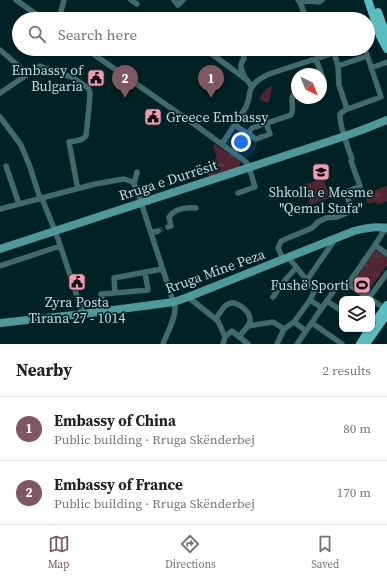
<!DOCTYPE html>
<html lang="en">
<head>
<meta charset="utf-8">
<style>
  :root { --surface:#fff; --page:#f2f2f2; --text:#202124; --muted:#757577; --line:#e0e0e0; --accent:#7e5763 }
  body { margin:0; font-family:"Source Serif 4",serif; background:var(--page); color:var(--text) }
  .controls { position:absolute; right:12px; bottom:12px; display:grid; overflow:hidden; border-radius:8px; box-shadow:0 1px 3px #0004 }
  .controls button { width:36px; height:36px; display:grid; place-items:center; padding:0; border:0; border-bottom:1px solid var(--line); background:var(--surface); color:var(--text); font:20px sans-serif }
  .compass { position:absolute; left:291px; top:68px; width:36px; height:36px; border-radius:50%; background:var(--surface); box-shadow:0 1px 3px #0004; rotate:137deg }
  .you { position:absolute; left:241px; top:142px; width:14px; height:14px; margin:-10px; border:3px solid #fff; border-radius:50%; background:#1a73e8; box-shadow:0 0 0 6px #1a73e833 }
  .badge { display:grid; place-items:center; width:26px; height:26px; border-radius:50%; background:var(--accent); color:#fff; font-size:13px; font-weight:700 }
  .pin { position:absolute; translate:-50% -33px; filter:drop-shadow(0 1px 2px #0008) }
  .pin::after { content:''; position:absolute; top:21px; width:14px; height:12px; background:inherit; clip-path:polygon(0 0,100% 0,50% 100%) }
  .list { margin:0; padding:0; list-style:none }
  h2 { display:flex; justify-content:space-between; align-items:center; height:52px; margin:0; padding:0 16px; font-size:17px }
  h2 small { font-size:13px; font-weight:400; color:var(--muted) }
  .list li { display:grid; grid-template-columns:26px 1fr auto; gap:12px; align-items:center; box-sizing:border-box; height:64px; padding:0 16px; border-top:1px solid var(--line) }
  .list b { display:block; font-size:15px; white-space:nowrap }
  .list p { margin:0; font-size:13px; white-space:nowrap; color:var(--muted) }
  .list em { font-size:13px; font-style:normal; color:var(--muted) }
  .icon { flex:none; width:22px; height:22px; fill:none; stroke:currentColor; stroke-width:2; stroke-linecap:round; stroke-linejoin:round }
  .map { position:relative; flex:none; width:387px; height:344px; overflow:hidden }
  .search { position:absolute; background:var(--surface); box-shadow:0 1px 3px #0004; left:12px; right:12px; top:12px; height:44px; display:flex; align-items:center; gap:10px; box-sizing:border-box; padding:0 14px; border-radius:22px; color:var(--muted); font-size:15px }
  .sheet { height:180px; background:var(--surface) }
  nav { display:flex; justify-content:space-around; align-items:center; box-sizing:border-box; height:56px; border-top:1px solid var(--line); background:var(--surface); font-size:11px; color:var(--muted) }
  nav a { display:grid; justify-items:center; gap:2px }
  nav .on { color:var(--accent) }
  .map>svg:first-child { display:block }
  .green { fill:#512532 }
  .park { fill:url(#park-tufts) }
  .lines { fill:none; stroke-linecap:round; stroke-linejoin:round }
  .minor-tunnel { stroke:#1e3d3f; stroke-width:5.5; stroke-dasharray:5.5 3; stroke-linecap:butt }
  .minor { stroke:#3f6b6d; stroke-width:5.5 }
  .secondary { stroke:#4e999c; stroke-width:8 }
  .primary { stroke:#58bcc1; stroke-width:8 }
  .labels { text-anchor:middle; stroke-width:3.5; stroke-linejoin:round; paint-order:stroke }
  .poi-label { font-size:14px; fill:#c6d9da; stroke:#002224; text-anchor:end }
  .street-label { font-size:14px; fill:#c6d9da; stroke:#002224 }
</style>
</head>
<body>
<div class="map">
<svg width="387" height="344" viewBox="0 0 387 344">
  <defs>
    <pattern id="park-tufts" width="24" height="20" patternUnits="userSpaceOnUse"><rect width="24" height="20" fill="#512532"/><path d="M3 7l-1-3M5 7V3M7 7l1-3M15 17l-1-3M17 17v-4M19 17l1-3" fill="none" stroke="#69444f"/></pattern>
  </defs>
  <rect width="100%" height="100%" fill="#002224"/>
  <!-- green -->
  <path class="green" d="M323,178L330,198L310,205L306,193H303L300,186L312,182L314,190L312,182Z"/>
  <!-- park -->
  <path class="park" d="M272,86L270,98L268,103L259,99L266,89Z
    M215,144L240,161V164L239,167L209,177V171H211L217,154L215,153V152L213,146Z
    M387,186V201L377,205L376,202L368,204L364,194Z
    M375,249L387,257V265L369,290L371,292L368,295L352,284V283Z"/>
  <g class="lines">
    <!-- minor-tunnel -->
    <path class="minor-tunnel" d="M158,231L168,227"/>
    <!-- minor -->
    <path class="minor" d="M16,0L43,19
      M131,0L137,4
      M174,0L178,5L183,0
      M298,0L300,2L306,19
      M300,2L310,1L319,2L322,0
      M59,19L64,0
      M86,49L194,124L246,162L249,167L255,187L238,193
      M205,49L247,80L252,87
      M242,49L244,59C238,66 242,70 245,78
      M317,49L320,57
      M0,50L28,74
      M143,52L145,49
      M334,53L338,66L339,85L347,109
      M316,59L324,81V84L321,89
      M338,66L367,56
      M371,68L387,62
      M0,93L40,66L55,72L72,77L88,88L90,92L89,107L86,136C82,141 75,141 69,142L77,185L79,188
      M0,117L21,145L30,167L39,195L43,201L57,236L83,314
      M235,125L248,134L252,128L291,115C296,106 287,99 297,91
      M248,134L256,139L270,134L266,123
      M222,144L246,107C249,101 249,97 250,91C253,81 264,76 272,73L346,49
      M6,166L19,204
      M134,184L137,172
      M0,209L95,184L124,179L133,182L137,190L175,307C176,318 167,333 163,344
      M168,227L171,226L169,217C175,208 186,207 196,208
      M151,233L158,231
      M375,245L387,254
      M283,259L278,248L281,241L312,228L318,222L326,218L337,217L352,211L346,192L360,186L351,161L352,159C348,148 339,124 340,114L345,110L381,97L365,49
      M0,266L60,246
      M307,280L336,238
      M348,284L375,245L387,226
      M348,284L370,299
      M115,293L148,290L145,272
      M188,297L218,321L225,337L223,344
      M273,297L286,279L296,268
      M369,298L387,273
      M310,300L322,308
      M372,300L384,308
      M327,301L342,311
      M103,311L101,294L115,293L114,278L162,269
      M216,318C220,314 223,306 228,304C237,300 251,312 250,321C249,327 242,332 239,337
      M294,322L306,331
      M312,323L342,344
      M248,326L273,322L284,329
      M225,337L232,331L248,344
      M277,344L284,329L294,322L310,300L314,292L313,289L310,284L288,257
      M297,344L337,286L340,284H348"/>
    <!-- secondary -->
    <path class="secondary" d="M0,249L330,141L362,130L387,120
      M0,323L83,314L174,302L188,297L354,231C365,228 375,226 387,228"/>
    <!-- primary -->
    <path class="primary" d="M368,0L380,36L387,49
      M378,12L387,37
      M377,319L387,305
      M360,344L367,333
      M366,344L387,314"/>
  </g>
  <!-- icons -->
  <defs>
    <symbol id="civic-square" viewBox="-11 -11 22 22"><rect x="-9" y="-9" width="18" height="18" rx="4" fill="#f19ab1" stroke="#002224"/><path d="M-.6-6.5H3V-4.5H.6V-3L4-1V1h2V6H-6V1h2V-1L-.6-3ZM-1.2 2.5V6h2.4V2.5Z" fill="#111"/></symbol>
    <symbol id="school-square" viewBox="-11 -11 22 22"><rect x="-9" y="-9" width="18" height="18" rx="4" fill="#f19ab1" stroke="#002224"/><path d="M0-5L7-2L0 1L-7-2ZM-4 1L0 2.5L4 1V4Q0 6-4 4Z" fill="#111"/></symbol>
    <symbol id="stadium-square" viewBox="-11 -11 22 22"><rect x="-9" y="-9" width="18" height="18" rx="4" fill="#f19ab1" stroke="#002224"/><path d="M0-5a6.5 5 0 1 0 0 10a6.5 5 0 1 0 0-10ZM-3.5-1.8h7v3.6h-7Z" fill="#111"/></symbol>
  </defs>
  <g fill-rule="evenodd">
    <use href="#civic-square" x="86" y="68" width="20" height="20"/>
    <use href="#civic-square" x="143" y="107" width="20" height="20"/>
    <use href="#school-square" x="311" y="162" width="20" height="20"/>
    <use href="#civic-square" x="67" y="272" width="20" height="20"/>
    <use href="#stadium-square" x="352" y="275" width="20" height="20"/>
  </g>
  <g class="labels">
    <!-- poi labels -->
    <g class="poi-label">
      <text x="83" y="75">Embassy of<tspan x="83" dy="16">Bulgaria</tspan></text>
      <text x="166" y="122" text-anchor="start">Greece Embassy</text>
      <text x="321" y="197" text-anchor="middle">Shkolla e Mesme<tspan x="321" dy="16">"Qemal Stafa"</tspan></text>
      <text x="349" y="290">Fushë Sporti</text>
      <text x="77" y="307" text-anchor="middle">Zyra Posta<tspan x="77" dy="16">Tirana 27 - 1014</tspan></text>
    </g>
    <!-- street labels -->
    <g class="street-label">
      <text transform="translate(168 180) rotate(-18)" y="5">Rruga e Durrësit</text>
      <text transform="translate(215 271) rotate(-20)" y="5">Rruga Mine Peza</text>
    </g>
  </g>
</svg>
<div class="controls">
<button><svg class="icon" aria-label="layers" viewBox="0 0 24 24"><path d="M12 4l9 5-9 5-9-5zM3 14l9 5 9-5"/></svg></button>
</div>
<svg class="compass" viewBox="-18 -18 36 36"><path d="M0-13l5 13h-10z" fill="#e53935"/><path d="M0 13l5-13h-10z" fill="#757577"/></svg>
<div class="you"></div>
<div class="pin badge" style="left:211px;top:98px">1</div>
<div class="pin badge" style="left:125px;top:98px">2</div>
<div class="search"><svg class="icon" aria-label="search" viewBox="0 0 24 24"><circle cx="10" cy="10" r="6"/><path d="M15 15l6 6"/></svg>Search here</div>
</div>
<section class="sheet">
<h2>Nearby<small>2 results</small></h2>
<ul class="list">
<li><span class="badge">1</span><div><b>Embassy of China</b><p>Public building · Rruga Skënderbej</p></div><em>80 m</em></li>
<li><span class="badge">2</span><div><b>Embassy of France</b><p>Public building · Rruga Skënderbej</p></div><em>170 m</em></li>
</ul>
</section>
<nav>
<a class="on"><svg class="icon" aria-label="map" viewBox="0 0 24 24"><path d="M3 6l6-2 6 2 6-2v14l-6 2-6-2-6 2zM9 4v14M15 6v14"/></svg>Map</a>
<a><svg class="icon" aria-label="directions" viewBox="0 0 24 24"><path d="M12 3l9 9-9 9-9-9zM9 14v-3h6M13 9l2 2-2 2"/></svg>Directions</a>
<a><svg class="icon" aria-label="saved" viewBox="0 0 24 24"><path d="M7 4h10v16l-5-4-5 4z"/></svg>Saved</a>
</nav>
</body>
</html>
